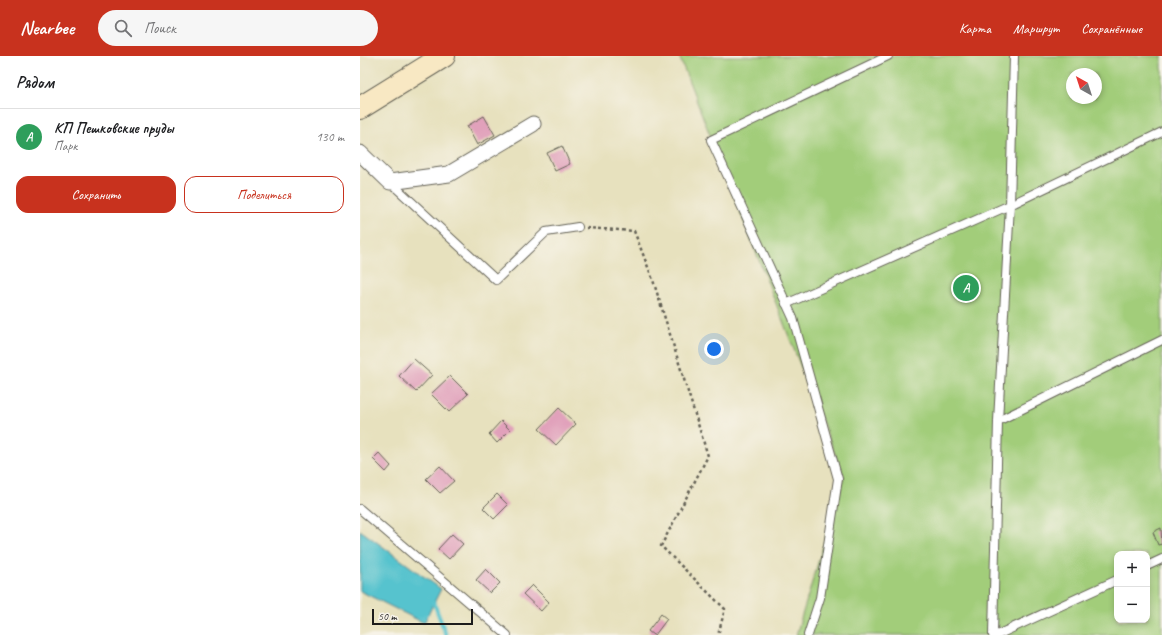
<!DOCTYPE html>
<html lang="ru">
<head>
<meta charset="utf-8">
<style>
  :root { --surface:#fff; --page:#f6f6f6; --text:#202124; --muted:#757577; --line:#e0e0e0; --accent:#c8321e }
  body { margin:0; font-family:Caveat,sans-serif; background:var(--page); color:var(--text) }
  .controls { position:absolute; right:12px; bottom:12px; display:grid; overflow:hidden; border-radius:8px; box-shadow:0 2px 6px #0003 }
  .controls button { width:36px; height:36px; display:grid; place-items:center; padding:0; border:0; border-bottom:1px solid var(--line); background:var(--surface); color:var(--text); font:20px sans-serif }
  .compass { position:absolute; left:706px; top:12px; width:36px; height:36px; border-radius:50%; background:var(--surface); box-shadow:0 2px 6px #0003; rotate:321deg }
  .scale { position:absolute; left:12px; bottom:10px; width:101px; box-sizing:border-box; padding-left:4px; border:2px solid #1c1c1c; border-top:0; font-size:11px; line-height:14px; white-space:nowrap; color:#1c1c1c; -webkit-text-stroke:3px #f7f3e8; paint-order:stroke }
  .you { position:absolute; left:354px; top:293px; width:14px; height:14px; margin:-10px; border:3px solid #fff; border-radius:50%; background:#1a73e8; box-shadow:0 0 0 6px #1a73e833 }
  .badge { display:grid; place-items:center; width:26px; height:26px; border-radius:50%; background:var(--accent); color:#fff; font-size:13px; font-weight:700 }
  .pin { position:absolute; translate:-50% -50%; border:2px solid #fff; box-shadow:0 1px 4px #0006 }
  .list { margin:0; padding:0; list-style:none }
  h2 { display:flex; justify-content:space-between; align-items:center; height:52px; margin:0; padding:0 16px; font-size:17px }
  h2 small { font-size:13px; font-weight:400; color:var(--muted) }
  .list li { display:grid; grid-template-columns:26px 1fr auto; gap:12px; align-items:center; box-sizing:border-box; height:56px; padding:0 16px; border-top:1px solid var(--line) }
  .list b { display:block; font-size:15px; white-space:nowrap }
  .list p { margin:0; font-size:13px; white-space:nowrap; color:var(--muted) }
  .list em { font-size:13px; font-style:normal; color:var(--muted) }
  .actions { display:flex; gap:8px; padding:12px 16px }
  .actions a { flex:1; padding:9px 0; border:1px solid var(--accent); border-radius:12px; text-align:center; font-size:14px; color:var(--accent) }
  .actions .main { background:var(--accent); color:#fff }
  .icon { flex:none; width:22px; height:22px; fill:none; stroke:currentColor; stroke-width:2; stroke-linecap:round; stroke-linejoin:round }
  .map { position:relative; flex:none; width:802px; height:579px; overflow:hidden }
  header { display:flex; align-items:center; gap:24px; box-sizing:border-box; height:56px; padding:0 20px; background:var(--accent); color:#fff }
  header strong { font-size:19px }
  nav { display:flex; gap:22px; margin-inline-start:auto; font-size:14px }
  .search { width:280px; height:36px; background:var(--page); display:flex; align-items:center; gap:10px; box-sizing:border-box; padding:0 14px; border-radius:22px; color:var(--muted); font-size:15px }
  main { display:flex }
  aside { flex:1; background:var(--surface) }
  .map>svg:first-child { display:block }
  .green { fill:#a2cd7a; stroke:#5f744b; fill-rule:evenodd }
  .water { fill:#56c3ce; stroke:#397075 }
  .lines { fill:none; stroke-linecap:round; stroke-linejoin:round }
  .stream { stroke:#56c3ce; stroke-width:4 }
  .building { fill:#e1a1bb }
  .service-casing { stroke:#636155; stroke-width:10 }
  .minor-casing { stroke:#636155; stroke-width:17 }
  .secondary-casing { stroke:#636155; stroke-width:24 }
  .path { stroke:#636155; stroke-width:2.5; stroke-dasharray:3 3; stroke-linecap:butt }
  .service { stroke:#fff; stroke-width:8 }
  .minor { stroke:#fff; stroke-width:15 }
  .secondary { stroke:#f8e8c3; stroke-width:22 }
</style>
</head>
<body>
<header>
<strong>Nearbee</strong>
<div class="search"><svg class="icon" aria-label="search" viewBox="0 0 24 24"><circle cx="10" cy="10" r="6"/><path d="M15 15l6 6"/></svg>Поиск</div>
<nav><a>Карта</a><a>Маршрут</a><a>Сохранённые</a></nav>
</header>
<main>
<aside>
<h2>Рядом<small></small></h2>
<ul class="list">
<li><span class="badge" style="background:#2e9e5b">A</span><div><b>КП Пешковские пруды</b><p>Парк</p></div><em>130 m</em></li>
</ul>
<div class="actions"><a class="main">Сохранить</a><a>Поделиться</a></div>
</aside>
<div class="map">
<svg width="802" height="579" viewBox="0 0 802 579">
  <rect width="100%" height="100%" fill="#f7f3e8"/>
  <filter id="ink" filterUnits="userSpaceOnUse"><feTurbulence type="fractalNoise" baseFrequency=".025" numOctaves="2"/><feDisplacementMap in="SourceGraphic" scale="8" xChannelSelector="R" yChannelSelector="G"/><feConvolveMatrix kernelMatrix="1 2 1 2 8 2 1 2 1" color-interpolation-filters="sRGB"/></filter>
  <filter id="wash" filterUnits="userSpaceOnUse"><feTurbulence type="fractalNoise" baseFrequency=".012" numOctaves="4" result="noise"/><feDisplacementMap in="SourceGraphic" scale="16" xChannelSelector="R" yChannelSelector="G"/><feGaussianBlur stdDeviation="0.9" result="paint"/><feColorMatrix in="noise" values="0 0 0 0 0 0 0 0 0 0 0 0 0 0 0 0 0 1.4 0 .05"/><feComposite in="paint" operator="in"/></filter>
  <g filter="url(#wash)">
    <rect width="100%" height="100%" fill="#e7e1be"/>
    <!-- green -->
    <path class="green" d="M319,0H802V579H436L484,421ZM712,18H736V42H712ZM757,498H787V564H757Z"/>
    <!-- water -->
    <path class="water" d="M0,474L81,533L64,567L0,535Z"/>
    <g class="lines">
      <!-- stream -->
      <path class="stream" d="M74,547L86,579"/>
    </g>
    <g id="blocks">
      <!-- building -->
      <path class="building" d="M124,60L135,79L117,89L107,70Z
        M202,90L210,108L195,115L187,97Z
        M54,303L72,319L56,336L39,320Z
        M90,320L108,338L89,356L71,338Z
        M199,352L216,368L196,389L179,373Z
        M141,365L150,374L137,387L129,378Z
        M19,397L31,410L26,416L13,403Z
        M80,410L94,425L80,437L66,423Z
        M137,438L148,449L134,463L123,452Z
        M801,472L802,488L798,489L793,476Z
        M92,478L103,488L89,503L78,493Z
        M126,513L140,527L130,537L116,524Z
        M172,529L189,546L181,555L163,538Z
        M301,558L307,563L295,579H293L288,575Z"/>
    </g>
  </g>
  <g filter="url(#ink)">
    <use href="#blocks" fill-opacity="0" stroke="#636155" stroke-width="1"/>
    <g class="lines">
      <defs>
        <path id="service" d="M30,126L136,224L186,176L218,171
          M426,248L650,149L802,76
          M638,365L802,284
          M0,453L147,579
          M787,510L802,503
          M448,579L460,542L478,423L433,262L351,84L528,0
          M633,579L638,365L650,149L654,0
          M637,579L757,524"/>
        <path id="minor" d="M0,97L30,126L89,118L173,68"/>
        <path id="secondary" d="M0,52L84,0"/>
      </defs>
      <!-- service casing -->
      <use href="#service" class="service-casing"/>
      <!-- minor casing -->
      <use href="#minor" class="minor-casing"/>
      <!-- secondary casing -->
      <use href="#secondary" class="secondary-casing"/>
      <!-- path -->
      <path class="path" d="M226,172L274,175L293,224L348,400L301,490L365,553L358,579"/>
      <!-- service -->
      <use href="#service" class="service"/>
      <!-- minor -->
      <use href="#minor" class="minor"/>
      <!-- secondary -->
      <use href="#secondary" class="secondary"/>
    </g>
  </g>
</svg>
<div class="controls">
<button>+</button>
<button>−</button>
</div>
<svg class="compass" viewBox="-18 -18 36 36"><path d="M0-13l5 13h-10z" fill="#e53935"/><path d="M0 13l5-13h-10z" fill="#757577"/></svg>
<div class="scale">50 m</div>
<div class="you"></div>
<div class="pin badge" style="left:606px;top:232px;background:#2e9e5b">A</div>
</div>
</main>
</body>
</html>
